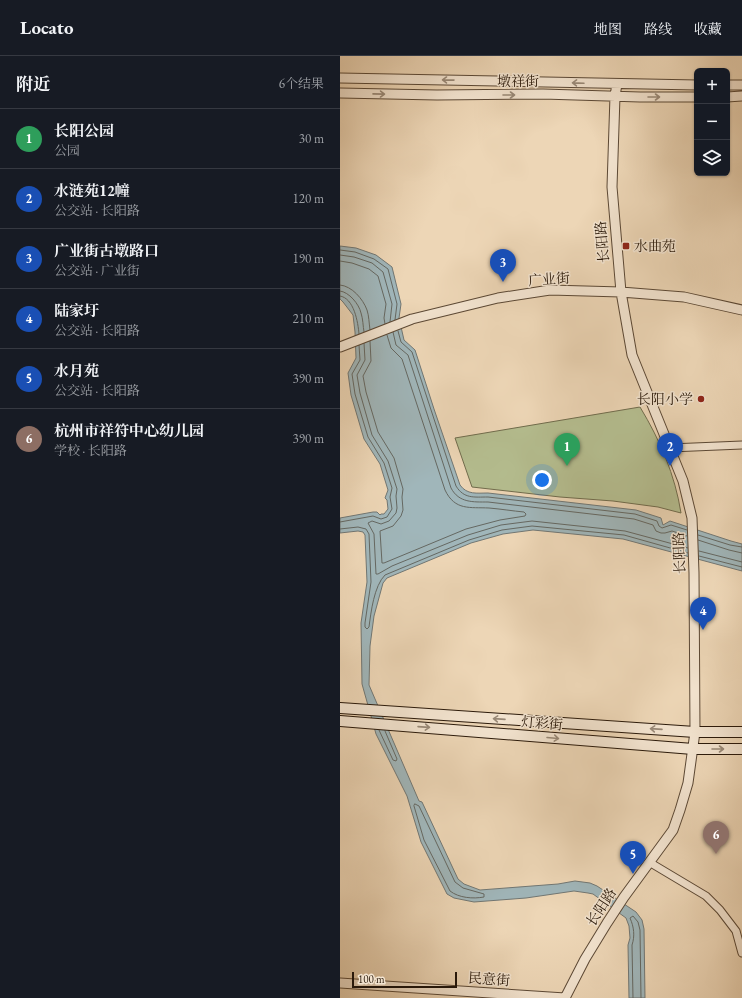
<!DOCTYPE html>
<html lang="zh">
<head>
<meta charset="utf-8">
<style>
  :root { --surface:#171b24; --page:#20242c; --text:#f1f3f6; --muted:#9ea1a6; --line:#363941; --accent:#c59692 }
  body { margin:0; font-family:"EB Garamond","Noto Serif SC",serif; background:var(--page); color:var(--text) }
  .controls { position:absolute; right:12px; top:12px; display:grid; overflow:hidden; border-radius:6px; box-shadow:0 1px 3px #0004 }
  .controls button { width:36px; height:36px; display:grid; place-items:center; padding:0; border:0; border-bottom:1px solid var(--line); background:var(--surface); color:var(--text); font:20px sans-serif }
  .scale { position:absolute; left:12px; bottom:10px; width:105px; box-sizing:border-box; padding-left:4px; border:2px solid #2a190a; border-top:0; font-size:11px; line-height:14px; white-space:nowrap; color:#2a190a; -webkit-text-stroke:3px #f3e4d0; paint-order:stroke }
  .you { position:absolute; left:202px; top:424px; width:14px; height:14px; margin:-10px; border:3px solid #fff; border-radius:50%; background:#1a73e8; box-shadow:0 0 0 6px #1a73e833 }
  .badge { display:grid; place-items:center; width:26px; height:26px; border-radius:50%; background:var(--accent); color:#fff; font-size:13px; font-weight:700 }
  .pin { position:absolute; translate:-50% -33px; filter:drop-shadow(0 1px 2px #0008) }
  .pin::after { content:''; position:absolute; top:21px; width:14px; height:12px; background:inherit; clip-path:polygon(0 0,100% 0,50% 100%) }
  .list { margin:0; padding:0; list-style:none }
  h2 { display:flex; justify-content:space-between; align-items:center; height:52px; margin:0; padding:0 16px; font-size:17px }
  h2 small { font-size:13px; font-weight:400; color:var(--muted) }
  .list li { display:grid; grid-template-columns:26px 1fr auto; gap:12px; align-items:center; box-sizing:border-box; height:60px; padding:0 16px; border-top:1px solid var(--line) }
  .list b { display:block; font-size:15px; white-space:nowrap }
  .list p { margin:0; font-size:13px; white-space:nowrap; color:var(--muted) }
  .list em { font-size:13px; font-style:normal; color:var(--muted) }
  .icon { flex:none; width:22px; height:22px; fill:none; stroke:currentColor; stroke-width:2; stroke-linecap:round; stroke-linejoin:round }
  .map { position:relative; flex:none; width:402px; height:942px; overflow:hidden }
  header { display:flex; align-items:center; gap:24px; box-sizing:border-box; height:56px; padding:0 20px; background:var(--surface); border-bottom:1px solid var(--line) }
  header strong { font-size:19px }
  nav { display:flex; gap:22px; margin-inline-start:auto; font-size:14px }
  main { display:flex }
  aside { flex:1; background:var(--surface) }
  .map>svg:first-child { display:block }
  .green { fill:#b5be90; stroke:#706c4d }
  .water { fill:#a0b6ba; stroke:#717774 }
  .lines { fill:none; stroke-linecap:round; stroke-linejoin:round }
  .shore { stroke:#656862; stroke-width:1 }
  .minor-casing { stroke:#5b4835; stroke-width:9 }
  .tertiary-casing { stroke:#5b4835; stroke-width:11 }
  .secondary-casing { stroke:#2a190a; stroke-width:12 }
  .minor { stroke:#f3e4d0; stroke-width:7 }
  .tertiary { stroke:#f3e4d0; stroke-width:9 }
  .secondary { stroke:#f3e4d0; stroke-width:10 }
  .oneway { stroke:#998977 }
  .poi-dot { fill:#8f2418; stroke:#f3e4d0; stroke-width:1.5 }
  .labels { text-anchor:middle; stroke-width:3; stroke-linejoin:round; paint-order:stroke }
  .street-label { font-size:14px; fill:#2a190a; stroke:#f3e4d0 }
  .poi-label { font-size:14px; fill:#2a190a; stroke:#f3e4d0; text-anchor:start }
</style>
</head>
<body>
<header>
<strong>Locato</strong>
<nav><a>地图</a><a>路线</a><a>收藏</a></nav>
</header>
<main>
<aside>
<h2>附近<small>6个结果</small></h2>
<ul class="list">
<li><span class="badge" style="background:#2e9e5b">1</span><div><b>长阳公园</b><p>公园</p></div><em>30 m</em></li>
<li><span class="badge" style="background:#1a4fb4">2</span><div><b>水涟苑12幢</b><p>公交站 · 长阳路</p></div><em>120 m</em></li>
<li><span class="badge" style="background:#1a4fb4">3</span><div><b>广业街古墩路口</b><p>公交站 · 广业街</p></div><em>190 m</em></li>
<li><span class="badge" style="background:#1a4fb4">4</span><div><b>陆家圩</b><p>公交站 · 长阳路</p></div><em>210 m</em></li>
<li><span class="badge" style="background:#1a4fb4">5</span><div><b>水月苑</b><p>公交站 · 长阳路</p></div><em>390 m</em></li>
<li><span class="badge" style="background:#8d6e63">6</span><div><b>杭州市祥符中心幼儿园</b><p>学校 · 长阳路</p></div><em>390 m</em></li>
</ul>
</aside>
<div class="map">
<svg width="402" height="942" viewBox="0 0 402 942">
  <rect width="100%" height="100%" fill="#edd6b6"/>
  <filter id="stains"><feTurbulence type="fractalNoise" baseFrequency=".005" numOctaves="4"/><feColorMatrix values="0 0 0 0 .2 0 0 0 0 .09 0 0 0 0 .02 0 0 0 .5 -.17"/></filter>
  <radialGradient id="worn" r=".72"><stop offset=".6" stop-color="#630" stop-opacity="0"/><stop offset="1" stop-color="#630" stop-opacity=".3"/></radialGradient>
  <!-- green -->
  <path class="green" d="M300,351C320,384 335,419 341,457L318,451L273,445L220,441L132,431L115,382Z"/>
  <!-- water -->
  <path class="water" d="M0,190L16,192L36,199L52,211L61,248L59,262L64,284L75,294L94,353L120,429C127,439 137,437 148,437L296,454L321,462L323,469L330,465L391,485L402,488V515L283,483L193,474L163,478L131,487L47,522L43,527L34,560L30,590L29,629L79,745L82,746L118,823L124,828L140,834L218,828L235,825L250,827L257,830L296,856L302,864L304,873L305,942H289L288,889L290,882L289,870L286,862L253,838L248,837L234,835L186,842L134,846L114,842L107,838L81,786L67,740L36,678L22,628L21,567L27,526L25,479L23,476L18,475L0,477V462L33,456H37L40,459L41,458H44L48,453L47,444L45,442L48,434L40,408L24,383L11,339L8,317L16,302L15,276L13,259L3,246L0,243Z"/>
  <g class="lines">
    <!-- shore -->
    <path class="shore" d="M0,194L15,196L34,203L48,213L57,248L55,264
      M0,199L14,201L32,207L43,216L52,248L50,266
      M0,205L12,207L29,213L38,220L46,248L44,262L45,268
      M0,229C12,230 23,243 27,254C29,260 29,267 30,274
      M0,235C9,236 19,248 21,257C23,263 23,270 24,276
      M0,240C14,242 18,266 19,278
      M58,275L61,286L72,296L116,430C124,443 134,441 148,441L295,458L317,465L319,470L322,472L331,469L347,474
      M53,276L56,289L68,299L111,432C119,447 133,446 148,446L294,463L313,469L316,475L321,477H325L332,475L347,480
      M30,285L31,305L23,320L26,336L38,376L54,402L63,433L62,441L63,454L61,460L53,470L40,475L42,507H44L126,473L160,464L185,460L186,458L184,456C173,455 161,453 149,452C130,451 115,455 105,434L62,303L51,292L47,279
      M24,287L25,304L17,319L20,337L32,379L48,405L57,433L56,440L57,452L56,457L49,465L41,468L32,465L28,467L34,478L36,518H38L52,510L128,479L161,469L192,465L285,475L348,492
      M0,466L33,460L41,463L47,461L52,453L50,441L52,432L44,407L28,381L15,338L12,318L20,304L19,289
      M0,473L18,471L26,473L29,478L31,526L25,567V571L27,573L29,571C31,556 34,530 45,519L129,484L162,474L192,470L284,479L348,497
      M358,479L390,489L402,491
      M358,484L389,494L402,497
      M359,495L402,506
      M359,500L402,511
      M39,674L53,704L56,705L57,703L45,675
      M75,748L79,750L115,826L123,832L144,838V841C133,843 119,842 110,835L84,784L74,750Z
      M293,942L292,889C295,880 294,871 290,862L293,860L298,866L300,874L301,942"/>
    <defs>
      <path id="minor" d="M330,392L402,389
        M309,806L366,840L380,854L396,875L402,897"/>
      <path id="tertiary" d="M0,22L357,29
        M387,29H402
        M0,37L97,39L203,38L300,41H357
        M387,41L402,40
        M0,291L72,263L158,242L210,234L281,236L344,241L402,254
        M0,927L225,942
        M225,942L245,903L267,867L284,841L333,774L340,754L348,727L355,676L354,517L352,462L343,425L292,299L281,236L272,131L275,40L277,28"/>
      <path id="secondary" d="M0,652L355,676H402
        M0,665L353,693H402"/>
    </defs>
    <!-- minor casing -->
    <use href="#minor" class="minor-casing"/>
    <!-- tertiary casing -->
    <use href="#tertiary" class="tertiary-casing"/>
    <!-- secondary casing -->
    <use href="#secondary" class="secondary-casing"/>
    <!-- minor -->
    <use href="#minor" class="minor"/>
    <!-- tertiary -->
    <use href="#tertiary" class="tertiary"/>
    <!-- secondary -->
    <use href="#secondary" class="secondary"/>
  </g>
  <!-- one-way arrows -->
  <defs><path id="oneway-shaft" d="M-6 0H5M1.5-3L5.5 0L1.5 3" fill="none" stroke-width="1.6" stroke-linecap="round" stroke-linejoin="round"/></defs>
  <g class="oneway">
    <use href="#oneway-shaft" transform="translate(108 24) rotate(-179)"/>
    <use href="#oneway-shaft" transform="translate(238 27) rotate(-178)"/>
    <use href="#oneway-shaft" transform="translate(39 38) rotate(1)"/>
    <use href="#oneway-shaft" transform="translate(169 39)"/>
    <use href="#oneway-shaft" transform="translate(314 41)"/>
    <use href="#oneway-shaft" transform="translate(159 663) rotate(-176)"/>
    <use href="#oneway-shaft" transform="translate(84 671) rotate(4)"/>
    <use href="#oneway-shaft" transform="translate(316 673) rotate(-176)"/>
    <use href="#oneway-shaft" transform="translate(213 682) rotate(5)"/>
    <use href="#oneway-shaft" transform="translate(378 693)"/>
  </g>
  <!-- markers -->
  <g class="poi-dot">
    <rect x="282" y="186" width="8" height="8" rx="2"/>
    <circle cx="361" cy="343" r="4"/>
  </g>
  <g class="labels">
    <!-- street labels -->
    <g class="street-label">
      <text x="178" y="30">墩祥街</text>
      <text transform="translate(262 186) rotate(-95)" y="5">长阳路</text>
      <text transform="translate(209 223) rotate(-4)" y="5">广业街</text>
      <text transform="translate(339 497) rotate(-93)" y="5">长阳路</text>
      <text transform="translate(202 667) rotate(5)" y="5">灯彩街</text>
      <text transform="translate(261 851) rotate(-57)" y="5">长阳路</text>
      <text transform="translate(149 923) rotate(4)" y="5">民意街</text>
    </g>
    <!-- poi labels -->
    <g class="poi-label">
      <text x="294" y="195">水曲苑</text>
      <text x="353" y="348" text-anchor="end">长阳小学</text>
    </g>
  </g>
  <rect width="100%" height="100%" filter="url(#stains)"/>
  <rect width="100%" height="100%" fill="url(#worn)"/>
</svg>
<div class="controls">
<button>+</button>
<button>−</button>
<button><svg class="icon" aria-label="layers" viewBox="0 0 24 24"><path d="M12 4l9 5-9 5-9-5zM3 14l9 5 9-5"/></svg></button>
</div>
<div class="scale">100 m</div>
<div class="you"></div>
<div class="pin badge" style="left:227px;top:410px;background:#2e9e5b">1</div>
<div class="pin badge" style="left:330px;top:410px;background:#1a4fb4">2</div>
<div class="pin badge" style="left:163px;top:226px;background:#1a4fb4">3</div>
<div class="pin badge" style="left:363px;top:574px;background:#1a4fb4">4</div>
<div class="pin badge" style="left:293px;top:818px;background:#1a4fb4">5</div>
<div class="pin badge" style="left:376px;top:798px;background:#8d6e63">6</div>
</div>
</main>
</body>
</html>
